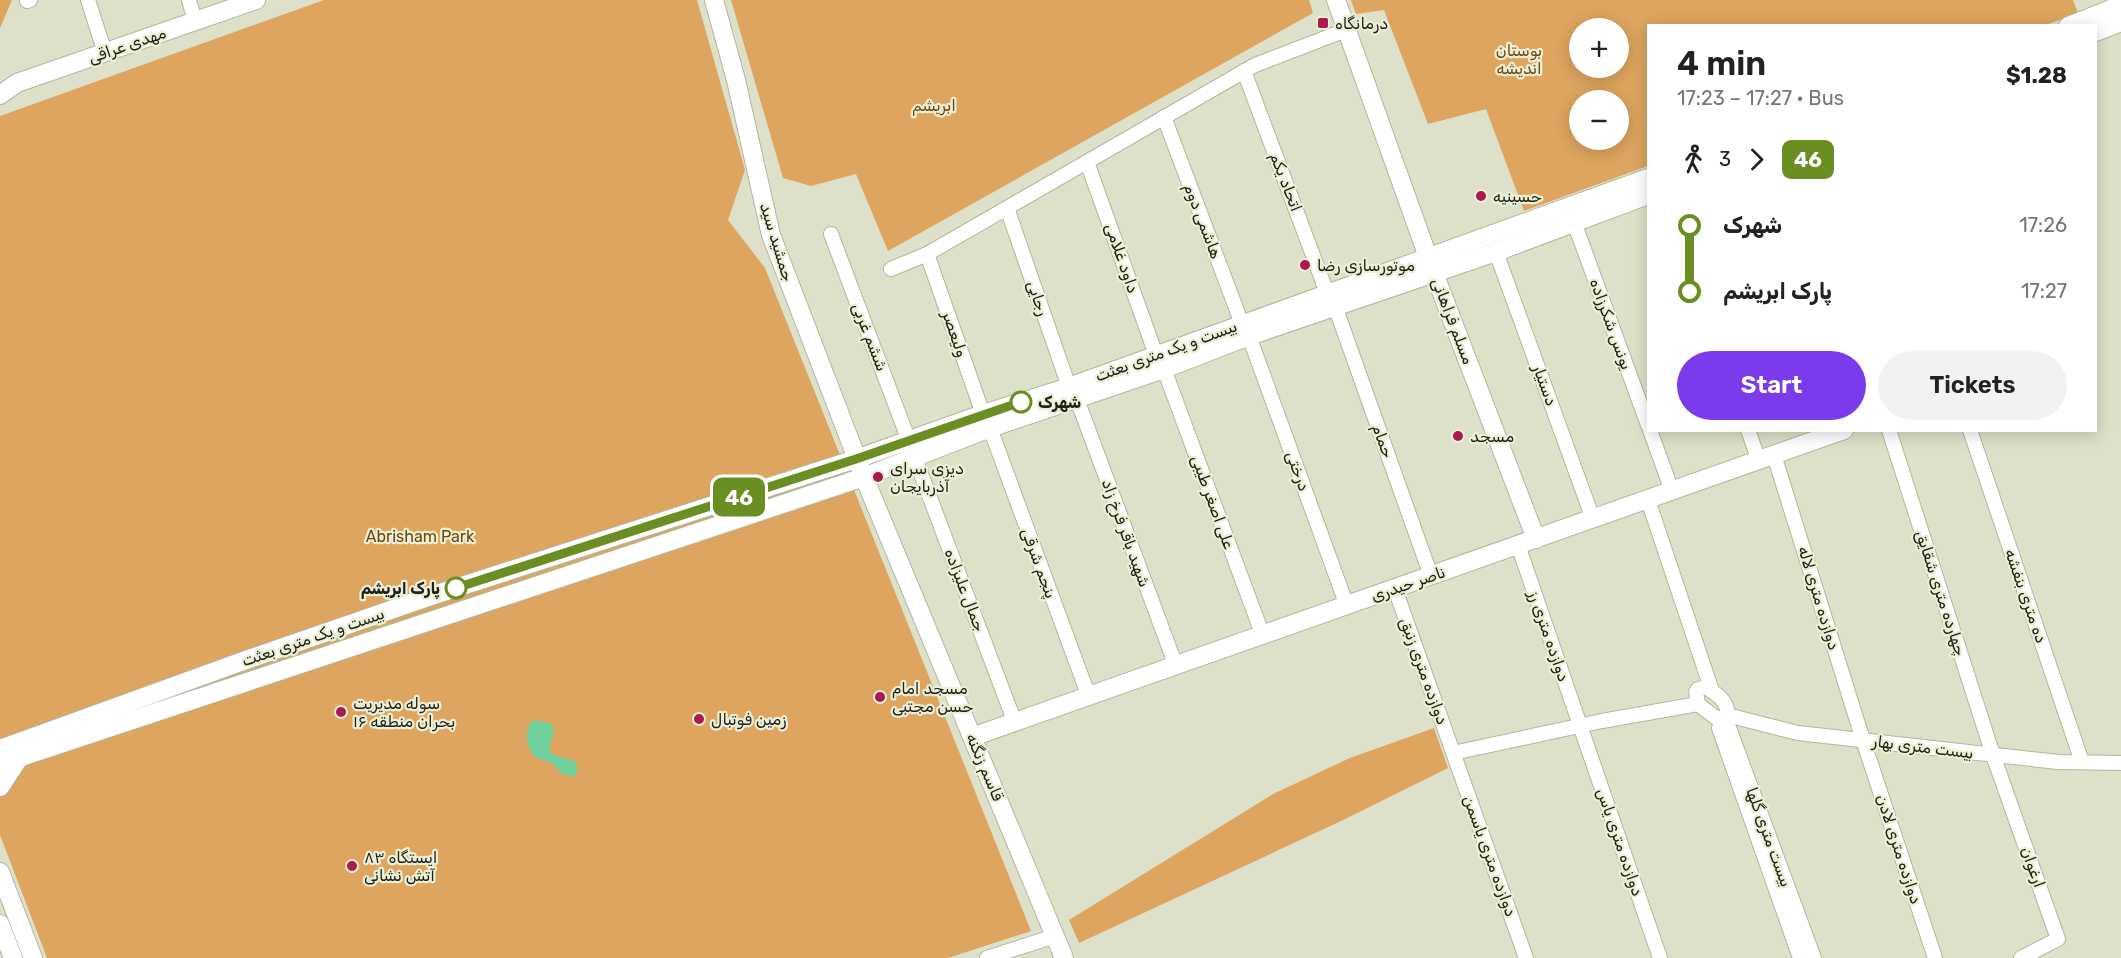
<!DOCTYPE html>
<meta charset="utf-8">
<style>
:root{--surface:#fff;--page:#f2f2f2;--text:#222;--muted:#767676;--accent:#7c3aed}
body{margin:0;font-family:Rubik,"Noto Naskh Arabic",sans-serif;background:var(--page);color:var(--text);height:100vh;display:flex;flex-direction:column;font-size:22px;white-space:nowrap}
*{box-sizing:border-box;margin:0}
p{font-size:20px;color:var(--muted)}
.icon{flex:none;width:33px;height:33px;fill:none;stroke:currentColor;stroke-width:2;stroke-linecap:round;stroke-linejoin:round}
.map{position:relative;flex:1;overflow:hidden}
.sheet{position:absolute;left:1647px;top:24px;width:450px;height:408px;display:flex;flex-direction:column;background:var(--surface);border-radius:0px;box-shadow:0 3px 15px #0003}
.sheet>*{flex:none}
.badge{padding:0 12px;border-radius:9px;font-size:21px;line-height:39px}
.fabs{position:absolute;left:1569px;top:18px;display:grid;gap:12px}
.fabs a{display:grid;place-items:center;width:60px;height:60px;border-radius:50%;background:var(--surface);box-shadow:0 3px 15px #0003;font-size:30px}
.map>.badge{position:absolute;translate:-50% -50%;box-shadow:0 0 0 3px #fff}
.legs{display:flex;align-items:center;gap:9px;height:66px;padding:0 30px;font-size:20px}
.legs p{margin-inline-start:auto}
.summary{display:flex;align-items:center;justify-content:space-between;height:102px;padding:0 30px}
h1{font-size:33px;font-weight:600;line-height:45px}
.action{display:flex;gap:12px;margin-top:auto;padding:12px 30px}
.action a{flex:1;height:69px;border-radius:36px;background:var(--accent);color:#fff;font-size:24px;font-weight:600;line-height:69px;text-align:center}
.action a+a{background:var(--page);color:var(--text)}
ul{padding:0 30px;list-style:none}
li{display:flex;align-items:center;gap:21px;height:66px;font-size:22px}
li i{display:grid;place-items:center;width:9px;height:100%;margin:0 8px;background:currentColor}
li i::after{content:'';width:15px;height:15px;margin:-8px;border:4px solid;border-radius:50%;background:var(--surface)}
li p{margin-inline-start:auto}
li:first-child i{background:linear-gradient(#0000 50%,currentColor 0)}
li:last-child i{background:linear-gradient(currentColor 50%,#0000 0)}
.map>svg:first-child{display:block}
</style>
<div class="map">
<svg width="2121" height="958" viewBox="0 0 2121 958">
<rect width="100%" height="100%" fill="#dde1c9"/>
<!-- green -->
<g fill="#dda55f" fill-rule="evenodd">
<polygon points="0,0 12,0 0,28"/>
<polygon points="324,0 697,0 745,170 728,220 765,268 1031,931 948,958 47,958 0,835 0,116"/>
<polygon points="731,0 1309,0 1313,13 888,251 856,174 811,186 783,178"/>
<path d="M1351,0H2073L2078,13L2043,26H1648V166L1524,211L1486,109L1428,124L1384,10L1356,14ZM1580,28H1618V68H1580ZM1580,100H1618V140H1580Z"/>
<polygon points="1434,728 1448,768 1339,822 1079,943 1069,920 1275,793 1350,758"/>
</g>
<!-- water -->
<path fill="#70d09c" d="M532,721H543L551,724L554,731L549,748L553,755L575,761L578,770L574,777L561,773L553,764L533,756C527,743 523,734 532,721Z"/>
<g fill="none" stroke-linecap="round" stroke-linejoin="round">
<!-- street casing -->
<g stroke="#b2b69f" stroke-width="16">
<g id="street">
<polyline points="88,0 105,53"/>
<polyline points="189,0 195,21"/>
<polyline points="27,1 30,0"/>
<polyline points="1244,71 1327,293"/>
<polyline points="1164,117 1242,324"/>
<polyline points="1087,162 1156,355"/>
<polyline points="1007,208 1069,387"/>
<polyline points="1574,222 1648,425"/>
<polyline points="831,234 909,441"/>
<polyline points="1496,252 1593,519"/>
<polyline points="927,254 983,414"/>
<polyline points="891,269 927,254 1255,65 1346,30"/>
<polyline points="1335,306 1431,576"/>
<polyline points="1249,336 1347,606"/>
<polyline points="1164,369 1263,636"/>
<polyline points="1077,399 1176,666"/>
<polyline points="990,428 1089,697"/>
<polyline points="1650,430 1672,491"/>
<polyline points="1748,430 1759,461"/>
<polyline points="1889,430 1993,755 2058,939 2021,958"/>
<polyline points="1970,430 2082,762"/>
<polyline points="1774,455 1863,740 1935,958"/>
<polyline points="915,458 1015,723"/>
<polyline points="1648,500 1712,691"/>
<polyline points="1518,545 1660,958"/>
<polyline points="1395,589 1526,958"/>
<path d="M1706,687C1717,694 1729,702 1727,715L1723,718H1716L1698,704L1696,692L1698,689Z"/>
<polyline points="1727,715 1798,733 2058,762 2121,763"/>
<polyline points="1725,717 1814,958"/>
<polyline points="1719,728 1800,958"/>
<polyline points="1453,753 1602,721 1698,704"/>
<polyline points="987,958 1055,936"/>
</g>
</g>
<!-- secondary casing -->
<g stroke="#b2b69f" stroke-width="20">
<g id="secondary">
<polyline points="714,0 736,80 771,235 864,477 1064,958"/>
<polyline points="1336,0 1428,257 1536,539"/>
<polyline points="2068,26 2121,5"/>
<polyline points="2096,32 2121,22"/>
<polyline points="0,95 17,83 256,0"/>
<polyline points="972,737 1844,430"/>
<polyline points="0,749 246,660 434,595 856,459 983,414 1069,387 1648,178"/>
<polyline points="0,764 864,477 990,428 1164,369 1249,336 1496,252 1648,195"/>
<polyline points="0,787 19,758"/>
<polyline points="0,872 33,958"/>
<polyline points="0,924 13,958"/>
</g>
</g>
<!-- street -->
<use href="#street" stroke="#fff" stroke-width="14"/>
<!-- secondary -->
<use href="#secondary" stroke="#fff" stroke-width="18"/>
</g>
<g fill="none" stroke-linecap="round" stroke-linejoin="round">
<!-- line-1 casing -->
<g stroke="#fff" stroke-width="14">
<polyline id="line-1" points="456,588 856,459 1021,402"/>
</g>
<!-- line-1 -->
<use href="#line-1" stroke="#6b8e23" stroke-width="9"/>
</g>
<!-- markers -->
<g fill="#aa1950" stroke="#ebefd6" stroke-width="2">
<rect x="1317" y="17" width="12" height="12" rx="3"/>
<circle cx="1481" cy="196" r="6"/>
<circle cx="1305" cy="265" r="6"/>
<circle cx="1458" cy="436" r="6"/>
<circle cx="878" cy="477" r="6"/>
<circle cx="880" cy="697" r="6"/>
<circle cx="341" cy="712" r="6"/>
<circle cx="699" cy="719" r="6"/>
<circle cx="352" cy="866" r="6"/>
</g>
<g fill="#fff" stroke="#6b8e23" stroke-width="3">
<circle cx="1021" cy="402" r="10"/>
<circle cx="456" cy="588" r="10"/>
</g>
<g text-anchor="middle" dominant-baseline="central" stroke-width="4.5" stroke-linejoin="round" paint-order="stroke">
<!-- poi labels -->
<g font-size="16" fill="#202119" stroke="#ebefd6" text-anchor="start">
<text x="1335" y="23">درمانگاه</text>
<text x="1493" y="196">حسینیه</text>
<text x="1317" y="265">موتورسازی رضا</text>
<text x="1470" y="436">مسجد</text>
<text x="890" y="468">دیزی سرای<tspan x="890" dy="18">آذربایجان</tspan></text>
<text x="892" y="688">مسجد امام<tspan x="892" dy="18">حسن مجتبی</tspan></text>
<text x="353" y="703">سوله مدیریت<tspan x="353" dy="18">بحران منطقه ۱۶</tspan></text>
<text x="711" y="719">زمین فوتبال</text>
<text x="364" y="857">ایستگاه ۸۳<tspan x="364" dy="18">آتش نشانی</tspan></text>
</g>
<!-- street labels -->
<g font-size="16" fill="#202119" stroke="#ebefd6">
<text transform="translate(127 45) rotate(-19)">مهدی عراقی</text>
<text transform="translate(1286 182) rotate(69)">اتحاد یکم</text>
<text transform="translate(1203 221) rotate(69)">هاشمی دوم</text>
<text transform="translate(777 242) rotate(73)">جمشید سید</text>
<text transform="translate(1122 258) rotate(71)">داود غلامی</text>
<text transform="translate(1038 298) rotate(71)">رجایی</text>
<text transform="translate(1453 321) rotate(69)">مسلم فراهانی</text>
<text transform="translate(1611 324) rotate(70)">یونس شکرزاده</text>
<text transform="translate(955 334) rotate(71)">ولیعصر</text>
<text transform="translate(870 337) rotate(69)">ششم غربی</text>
<text transform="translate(1166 351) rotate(-20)">بیست و یک متری بعثت</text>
<text transform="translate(1545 385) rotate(70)">دستیار</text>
<text transform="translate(1383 441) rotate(70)">حمام</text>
<text transform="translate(1298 471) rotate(70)">درختی</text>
<text transform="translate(1213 502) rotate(70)">علی اصغر طیبی</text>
<text transform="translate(1126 533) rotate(70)">شهید باقر فرخ زاد</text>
<text transform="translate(1039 563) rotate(70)">پنجم شرقی</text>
<text transform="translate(1408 584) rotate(-19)">ناصر حیدری</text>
<text transform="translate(965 590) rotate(69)">جمال علیزاده</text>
<text transform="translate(1941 593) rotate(72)">چهارده متری شقایق</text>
<text transform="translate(2026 596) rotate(71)">ده متری بنفشه</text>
<text transform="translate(1819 598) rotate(73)">دوازده متری لاله</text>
<text transform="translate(1549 636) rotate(71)">دوازده متری رز</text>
<text transform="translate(313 637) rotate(-19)">بیست و یک متری بعثت</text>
<text transform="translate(1424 671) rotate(70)">دوازده متری زنبق</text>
<text transform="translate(1923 747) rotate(7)">بیست متری بهار</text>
<text transform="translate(985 767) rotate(67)">قاسم زنگنه</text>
<text transform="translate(1769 837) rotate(70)">بیست متری گلها</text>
<text transform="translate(1620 842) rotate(71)">دوازده متری یاس</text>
<text transform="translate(1899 849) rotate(72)">دوازده متری لادن</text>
<text transform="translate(1490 856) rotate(70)">دوازده متری یاسمن</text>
<text transform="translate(2033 867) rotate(70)">ارغوان</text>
</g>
<!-- park labels -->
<g font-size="16" fill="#6f4709" stroke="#ebefd6">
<text x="1519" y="50">بوستان<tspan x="1519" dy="18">اندیشه</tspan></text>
<text x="934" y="105">ابریشم</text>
<text x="420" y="536">Abrisham Park</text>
</g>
<!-- stop labels -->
<g font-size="16" font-weight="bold" fill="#202119" stroke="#ebefd6" text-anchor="start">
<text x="1038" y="402">شهرک</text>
<text x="440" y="588" text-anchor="end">پارک ابریشم</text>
</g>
</g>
</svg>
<div class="fabs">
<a>+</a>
<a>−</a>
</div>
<b class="badge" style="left:739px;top:497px;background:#6b8e23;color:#fff">46</b>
<section class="sheet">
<div class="summary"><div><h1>4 min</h1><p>17:23 – 17:27 · Bus</p></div><b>$1.28</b></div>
<div class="legs"><svg class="icon" aria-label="walk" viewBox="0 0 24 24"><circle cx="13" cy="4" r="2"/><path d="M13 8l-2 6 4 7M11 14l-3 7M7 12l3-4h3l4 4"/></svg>3<svg class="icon" aria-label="forward" viewBox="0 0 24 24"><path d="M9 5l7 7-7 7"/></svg><b class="badge" style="background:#6b8e23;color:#fff">46</b></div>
<ul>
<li><i style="color:#6b8e23"></i><b>شهرک</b><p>17:26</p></li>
<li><i style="color:#6b8e23"></i><b>پارک ابریشم</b><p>17:27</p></li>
</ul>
<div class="action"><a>Start</a><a>Tickets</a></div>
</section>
</div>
